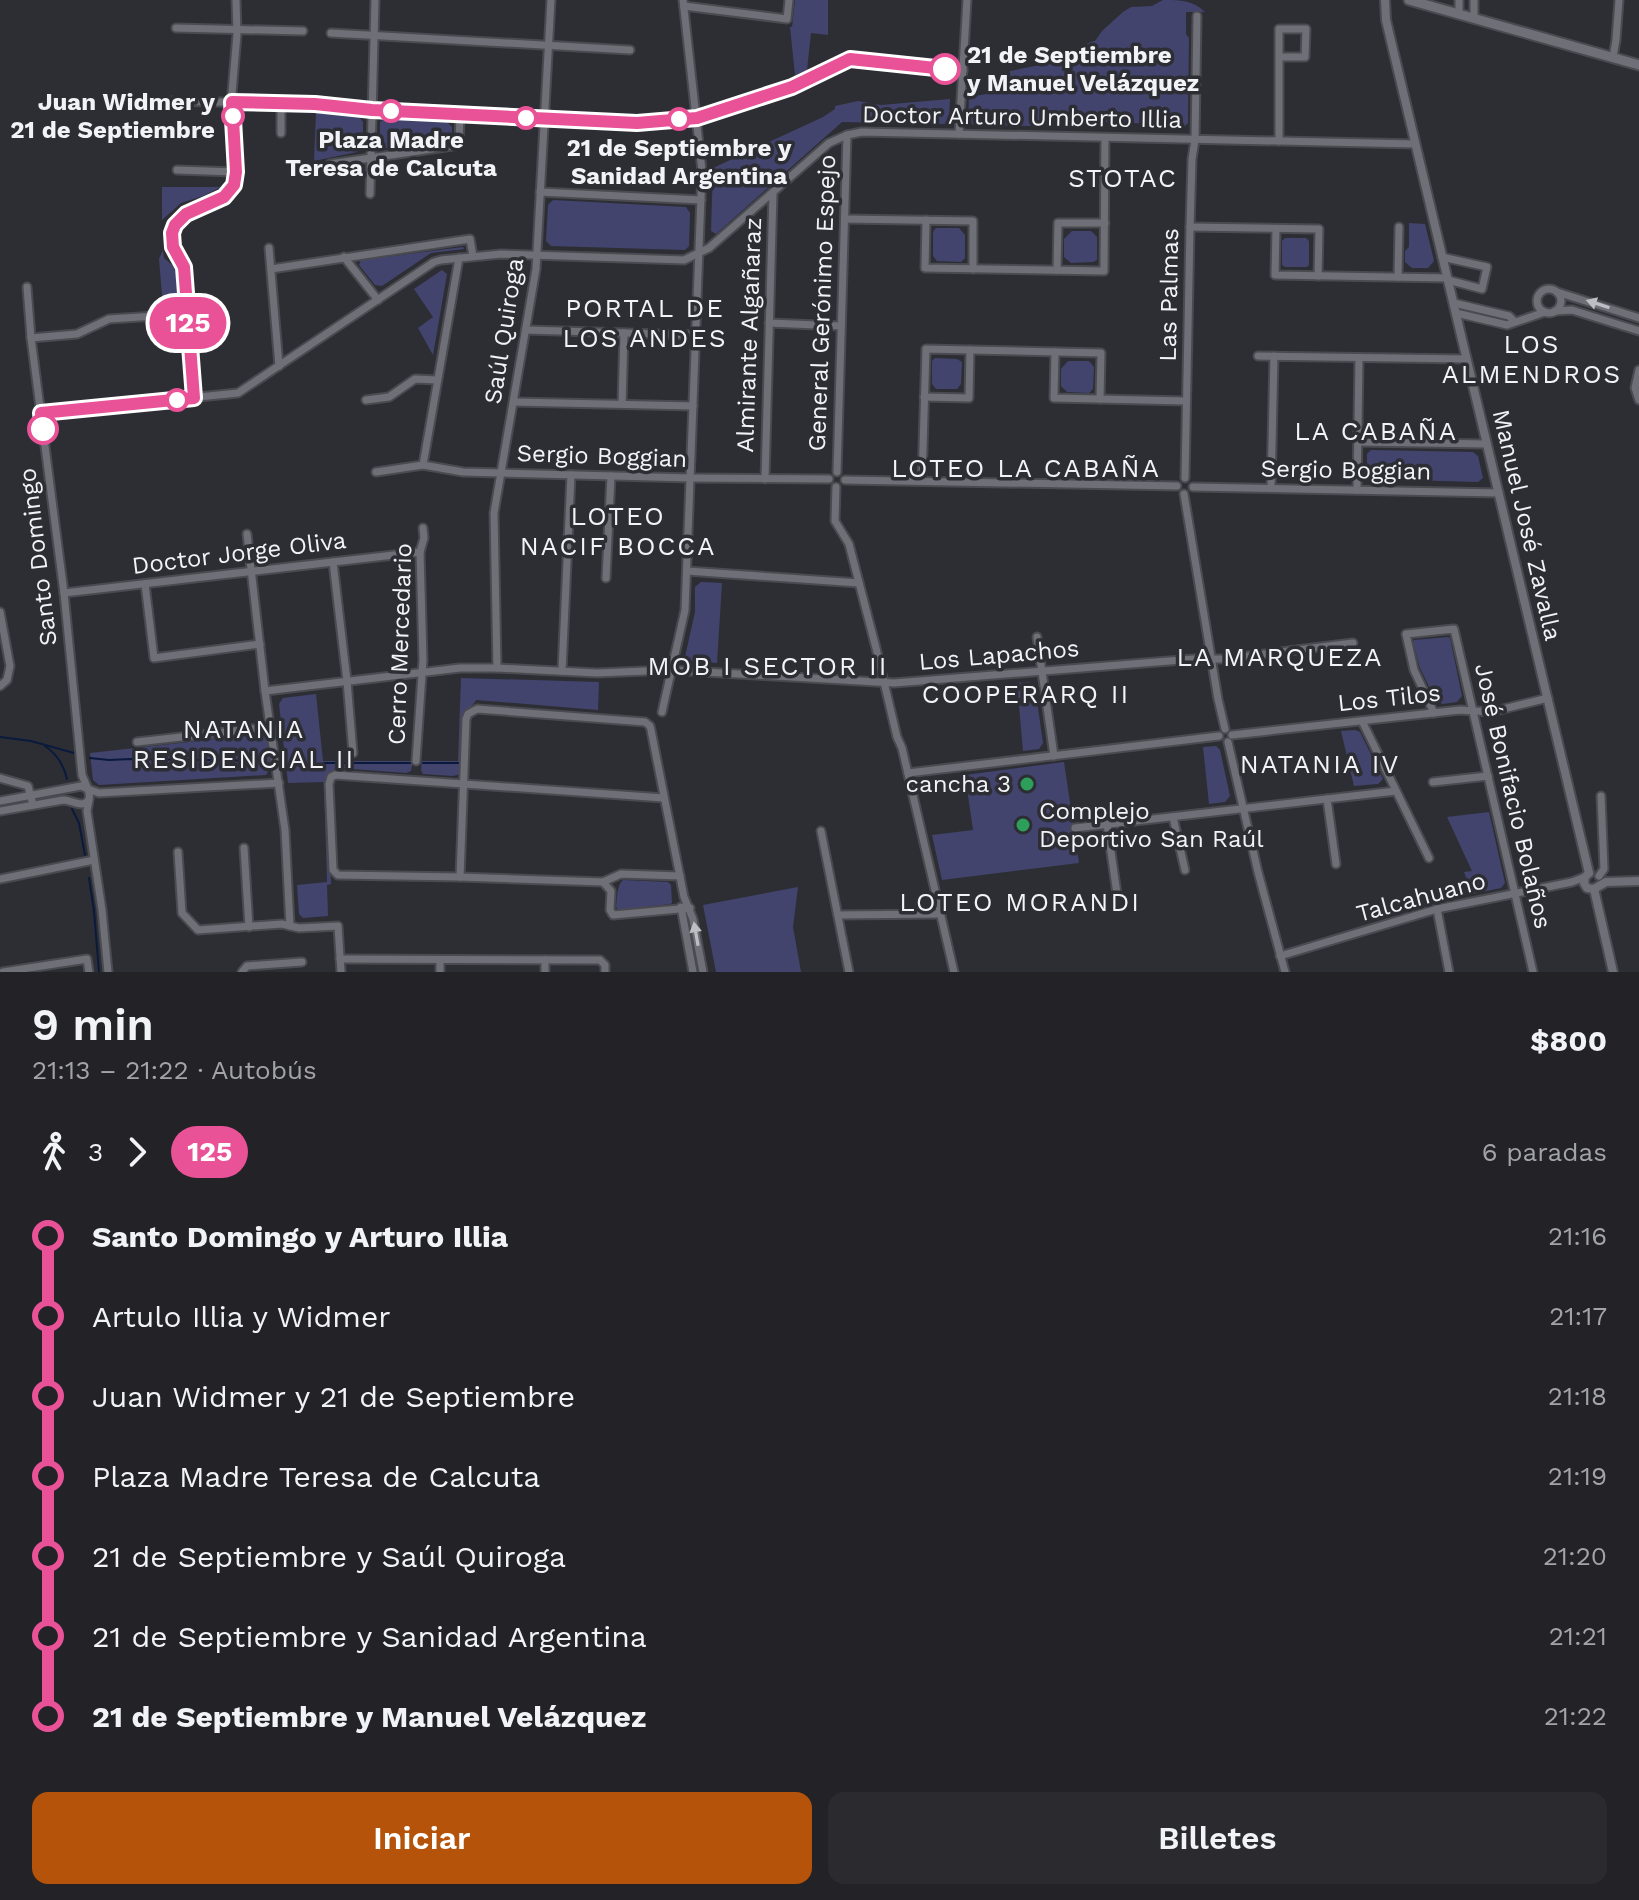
<!DOCTYPE html>
<html lang="es">
<meta charset="utf-8">
<style>
:root{--surface:#222227;--page:#2a2a2f;--text:#f1f3f6;--muted:#a2a4a7;--accent:#b45309}
body{margin:0;font-family:"Work Sans",sans-serif;background:var(--page);color:var(--text);height:100vh;display:flex;flex-direction:column;font-size:30px;white-space:nowrap}
*{box-sizing:border-box;margin:0}
p{font-size:26px;color:var(--muted)}
.icon{flex:none;width:44px;height:44px;fill:none;stroke:currentColor;stroke-width:2;stroke-linecap:round;stroke-linejoin:round}
.map{position:relative;height:972px;overflow:hidden}
.panel{display:flex;flex-direction:column;background:var(--surface);flex:1}
.panel>*{flex:none}
.badge{padding:0 16px;border-radius:26px;font-size:28px;line-height:52px}
.map>.badge{position:absolute;translate:-50% -50%;box-shadow:0 0 0 4px #fff}
.legs{display:flex;align-items:center;gap:12px;height:88px;padding:0 32px;font-size:26px}
.legs p{margin-inline-start:auto}
.summary{display:flex;align-items:center;justify-content:space-between;height:136px;padding:0 32px}
h1{font-size:44px;font-weight:600;line-height:60px}
.action{display:flex;gap:16px;margin-top:auto;padding:16px 32px}
.action a{flex:1;height:92px;border-radius:16px;background:var(--accent);color:#fff;font-size:32px;font-weight:600;line-height:92px;text-align:center}
.action a+a{background:var(--page);color:var(--text)}
ul{padding:0 32px;list-style:none}
li{display:flex;align-items:center;gap:28px;height:80px;font-size:30px}
li i{display:grid;place-items:center;width:12px;height:100%;margin:0 10px;background:currentColor}
li i::after{content:'';width:20px;height:20px;margin:-10px;border:6px solid;border-radius:50%;background:var(--surface)}
li p{margin-inline-start:auto}
li:first-child i{background:linear-gradient(#0000 50%,currentColor 0)}
li:last-child i{background:linear-gradient(currentColor 50%,#0000 0)}
.map>svg:first-child{display:block}
</style>
<div class="map">
<svg width="1639" height="972" viewBox="0 0 1639 972">
<rect width="100%" height="100%" fill="#2d2e34"/>
<!-- green -->
<g fill="#42446d">
<polygon points="795,0 828,0 828,35 811,33 807,70 795,75 790,27 792,27"/>
<path d="M1163,0C1180,0 1193,0 1205,12H1186V34L1189,38L1188,123L1181,130L1176,129L1171,124L1086,122L1080,127L973,125L968,120L969,97L1009,90L1010,71L1065,60L1090,42L1095,41L1102,31L1123,12L1131,7L1152,6Z"/>
<polygon points="950,99 949,120 946,124 842,122 716,234 711,231 713,168 823,117 835,109 835,106 858,101 881,105"/>
<polygon points="316,112 359,117 363,122 363,144 357,152 314,161"/>
<polygon points="385,118 446,121 452,127 452,135 448,139 385,148 380,143 380,122"/>
<polygon points="162,187 221,187 203,196 181,203 162,220"/>
<polygon points="553,200 686,207 690,213 689,246 685,250 551,246 546,241 548,205"/>
<polygon points="1409,223 1425,224 1434,261 1428,268 1412,268 1405,262 1405,251 1409,247"/>
<polygon points="936,228 959,228 965,235 965,258 961,262 937,261 933,256 933,232"/>
<polygon points="1072,231 1091,231 1097,237 1097,260 1093,262 1071,263 1064,257 1064,239"/>
<polygon points="1285,238 1306,238 1309,241 1309,265 1307,267 1285,267 1282,265 1282,241"/>
<polygon points="463,247 464,249 431,253 382,286 375,285 359,265 361,260"/>
<polygon points="163,250 164,258 178,270 180,300 174,306 163,307 159,259"/>
<polygon points="442,270 447,274 433,355 418,328 433,317 414,289"/>
<polygon points="935,358 957,359 962,362 961,384 957,389 936,389 932,384 932,361"/>
<polygon points="1068,361 1089,361 1094,367 1093,389 1089,393 1067,392 1061,386 1061,369"/>
<polygon points="1371,450 1473,452 1478,456 1483,478 1478,482 1371,479 1367,475 1367,454"/>
<polygon points="701,582 722,583 717,663 688,661 685,657 695,612 695,587"/>
<polygon points="1448,637 1450,638 1462,696 1457,702 1443,704 1436,701 1420,668 1413,642 1414,640"/>
<path d="M461,678L599,682L598,710L476,700C473,707 466,708 463,715L460,774L453,776L423,774L421,770L422,761H458Z"/>
<polygon points="1029,682 1035,687 1043,743 1039,749 1023,751 1017,683"/>
<polygon points="316,694 323,761 413,761 411,771 406,773 339,768 333,770 327,775 331,884 327,885 328,916 303,918 299,914 297,885 327,882 324,782 288,783 279,704 283,698"/>
<polygon points="1355,730 1360,732 1383,779 1378,784 1354,786 1341,731"/>
<polygon points="261,734 267,738 270,769 266,775 99,785 93,780 90,753"/>
<polygon points="1216,746 1220,750 1230,796 1225,802 1209,804 1203,747"/>
<polygon points="1064,762 1079,863 942,880 932,835 973,830 965,775"/>
<polygon points="1489,812 1505,883 1501,888 1472,894 1464,872 1472,871 1447,817"/>
<path d="M623,880L668,882L671,885L672,903L670,904L618,910L616,907C617,898 617,885 623,880Z"/>
<polygon points="798,887 793,927 801,972 716,972 703,905"/>
</g>
<g fill="none" stroke-linecap="round" stroke-linejoin="round">
<!-- stream -->
<g stroke="#0a1a3c" stroke-width="2">
<polyline points="0,737 31,741 74,753"/>
<path d="M45,746C57,754 64,766 67,779"/>
<polyline points="90,758 109,760 131,759 265,761"/>
<polyline points="324,763 411,763"/>
<polyline points="423,763 459,763"/>
<polyline points="72,809 79,823 85,855"/>
<polyline points="89,878 94,911 99,972"/>
</g>
<!-- minor casing -->
<g stroke="#4a4b51" stroke-width="11">
<g id="minor">
<polyline points="1459,0 1459,14"/>
<polyline points="684,6 787,19 789,0"/>
<polyline points="1474,18 1474,0"/>
<polyline points="176,28 303,31"/>
<polyline points="331,33 630,50"/>
<polyline points="1613,57 1616,40 1619,0"/>
<polyline points="163,101 315,104 372,110 637,123 697,118 792,87 850,59 963,71"/>
<polyline points="281,133 281,103"/>
<polyline points="959,134 967,0"/>
<polyline points="1279,141 1279,29 1306,29 1305,57 1280,57"/>
<polyline points="330,164 459,145 460,114"/>
<polyline points="177,170 236,172"/>
<polyline points="540,192 701,200"/>
<polyline points="370,194 375,0"/>
<polyline points="845,219 973,221 973,269"/>
<polyline points="926,220 925,268 1104,271 1105,138"/>
<polyline points="1190,227 1319,229 1318,276"/>
<polyline points="1276,229 1275,275 1448,278"/>
<polyline points="269,248 279,366"/>
<polyline points="344,257 378,300"/>
<polyline points="1442,257 1487,267 1482,289 1448,280"/>
<polyline points="271,269 470,239 473,256"/>
<polyline points="1057,270 1058,223 1105,223"/>
<polyline points="1398,277 1399,227"/>
<circle cx="1549" cy="301" r="12"/>
<polyline points="1557,292 1639,318"/>
<polyline points="1454,303 1509,316 1514,321"/>
<polyline points="1555,311 1572,310 1639,331"/>
<polyline points="1456,313 1507,325 1545,312"/>
<polyline points="769,323 841,326"/>
<polyline points="526,330 695,335"/>
<polyline points="31,338 77,334 109,319 187,314"/>
<polyline points="1055,352 1054,398 1186,401"/>
<polyline points="1258,356 1467,359"/>
<polyline points="1639,370 1635,388 1639,400"/>
<polyline points="924,397 969,398 970,350"/>
<path d="M194,398C190,356 189,312 185,269C183,253 167,250 173,230C183,197 233,216 236,172L232,93L237,34L236,0"/>
<polyline points="366,400 389,397 415,379 437,380"/>
<polyline points="514,402 693,406"/>
<polyline points="622,404 624,333"/>
<polyline points="41,413 238,393 434,262 441,260 501,254 684,260 709,248 829,143 847,135 862,132 1415,144"/>
<polyline points="1358,442 1487,444"/>
<polyline points="423,465 459,258"/>
<polyline points="376,472 423,465 463,472 691,478 829,479"/>
<polyline points="837,472 847,135"/>
<polyline points="1185,478 1190,227 1192,159 1195,140 1197,16"/>
<polyline points="765,479 773,193"/>
<polyline points="845,480 1177,486"/>
<polyline points="922,481 926,349 1101,353 1100,399"/>
<polyline points="836,487 835,521 849,544 876,648 897,737 902,748 954,972"/>
<polyline points="1193,487 1499,493"/>
<polyline points="1271,488 1274,356"/>
<polyline points="1357,490 1359,358"/>
<polyline points="1184,494 1218,699 1225,729"/>
<polyline points="247,534 265,691 285,830 290,926"/>
<polyline points="333,562 347,681 353,753"/>
<polyline points="687,571 859,583"/>
<polyline points="606,578 611,476"/>
<polyline points="145,584 154,658 260,644"/>
<polyline points="64,593 420,552"/>
<polyline points="0,612 10,666 7,680 0,686"/>
<polyline points="1037,637 1054,756"/>
<polyline points="497,668 494,513 536,269 551,0"/>
<polyline points="562,671 571,475"/>
<polyline points="265,691 460,668 497,668 597,673 671,670 894,683 1194,659 1224,659 1353,643"/>
<polyline points="662,712 685,610 702,171 683,0"/>
<polyline points="1434,713 1414,670 1406,634 1454,629 1533,972"/>
<polyline points="1362,721 1429,858"/>
<polyline points="1232,735 1460,710 1491,712 1548,698"/>
<polyline points="137,742 270,727"/>
<polyline points="1228,742 1258,872 1285,972"/>
<polyline points="416,761 423,660 420,552 424,538 423,528"/>
<polyline points="908,773 1219,736"/>
<polyline points="0,778 28,786 33,805"/>
<polyline points="1433,782 1488,776"/>
<polyline points="88,789 99,793 279,783"/>
<polyline points="664,798 335,775 331,777 329,784 333,870 338,875 460,877 603,882 611,891 610,910 613,915 690,908"/>
<polyline points="1327,799 1336,864"/>
<polyline points="89,800 87,811 102,910 108,972"/>
<polyline points="0,801 81,786 88,789"/>
<path d="M0,811L63,800C70,800 75,804 82,804C97,802 85,783 82,775L64,593L31,338L27,287"/>
<polyline points="1173,817 1185,870"/>
<polyline points="1107,824 1117,894"/>
<polyline points="1075,828 1396,791"/>
<polyline points="821,831 849,972"/>
<polyline points="244,848 249,927"/>
<polyline points="178,852 182,913 198,930 282,924 299,928 338,926 341,972"/>
<polyline points="1599,876 1604,869 1601,796"/>
<polyline points="460,877 466,719 468,714 477,709 645,722 650,726 651,730 684,897 693,919 703,972"/>
<polyline points="0,879 94,860"/>
<polyline points="603,882 621,874 680,876"/>
<polyline points="681,907 693,972"/>
<polyline points="1437,909 1449,972"/>
<polyline points="838,915 941,914"/>
<polyline points="1280,956 1437,909 1572,882 1585,877"/>
<polyline points="340,959 600,960 605,965 605,972"/>
<polyline points="440,960 440,972"/>
<polyline points="3,972 87,959 89,972"/>
<polyline points="242,972 247,966 302,962"/>
<polyline points="545,972 545,960"/>
</g>
</g>
<!-- tertiary casing -->
<g stroke="#4a4b51" stroke-width="12">
<g id="tertiary">
<polyline points="1385,0 1386,20 1589,873"/>
<polyline points="1589,873 1585,877 1584,883 1587,888 1594,889"/>
<polyline points="1594,889 1613,972"/>
<polyline points="1594,889 1606,882 1639,881"/>
</g>
</g>
<!-- secondary casing -->
<g stroke="#4a4b51" stroke-width="13">
<polyline id="secondary" points="1409,0 1639,65"/>
</g>
<!-- minor -->
<use href="#minor" stroke="#6f6f77" stroke-width="7"/>
<!-- tertiary -->
<use href="#tertiary" stroke="#6f6f77" stroke-width="8"/>
<!-- secondary -->
<use href="#secondary" stroke="#6f6f77" stroke-width="9"/>
</g>
<!-- one-way arrows -->
<defs><path id="oneway-solid" d="M-6-.8H1V-3.2L6.5 0L1 3.2V.8H-6Z" transform="scale(2)"/></defs>
<g fill="#bebec4">
<use href="#oneway-solid" transform="translate(1598 304) rotate(-162)"/>
<use href="#oneway-solid" transform="translate(696 934) rotate(-100)"/>
</g>
<g fill="none" stroke-linecap="round" stroke-linejoin="round">
<!-- line-1 casing -->
<g stroke="#fff" stroke-width="18">
<polyline id="line-1" points="43,429 41,413 194,398 184,267 173,247 172,233 175,225 186,214 224,197 234,185 236,172 232,102 315,104 372,110 637,123 697,118 792,87 850,59 945,69"/>
</g>
<!-- line-1 -->
<use href="#line-1" stroke="#e95297" stroke-width="12"/>
</g>
<!-- markers -->
<g fill="#fff" stroke="#e95297" stroke-width="4">
<circle cx="945" cy="69" r="14"/>
<circle cx="391" cy="111" r="10"/>
<circle cx="233" cy="116" r="10"/>
<circle cx="526" cy="118" r="10"/>
<circle cx="679" cy="119" r="10"/>
<circle cx="177" cy="400" r="10"/>
<circle cx="43" cy="429" r="14"/>
</g>
<g fill="#2e9e5b" stroke="#2d2e34" stroke-width="3">
<circle cx="1027" cy="784" r="8"/>
<circle cx="1023" cy="825" r="8"/>
</g>
<g text-anchor="middle" dominant-baseline="central" stroke-width="7" stroke-linejoin="round" paint-order="stroke">
<!-- stop labels -->
<g font-size="24" font-weight="bold" fill="#f2f3f7" stroke="#2d2e34">
<text x="967" y="55" text-anchor="start">21 de Septiembre<tspan x="967" dy="28">y Manuel Velázquez</tspan></text>
<text x="215" y="102" text-anchor="end">Juan Widmer y<tspan x="215" dy="28">21 de Septiembre</tspan></text>
<text x="391" y="140">Plaza Madre<tspan x="391" dy="28">Teresa de Calcuta</tspan></text>
<text x="679" y="148">21 de Septiembre y<tspan x="679" dy="28">Sanidad Argentina</tspan></text>
</g>
<!-- street labels -->
<g font-size="24" fill="#f2f3f7" stroke="#2d2e34">
<text transform="translate(1022 117) rotate(1)">Doctor Arturo Umberto Illia</text>
<text transform="translate(1169 295) rotate(-89)">Las Palmas</text>
<text transform="translate(822 303) rotate(-88)">General Gerónimo Espejo</text>
<text transform="translate(504 331) rotate(-81)">Saúl Quiroga</text>
<text transform="translate(749 335) rotate(-88)">Almirante Algañaraz</text>
<text transform="translate(602 456) rotate(2)">Sergio Boggian</text>
<text transform="translate(1346 470) rotate(1)">Sergio Boggian</text>
<text transform="translate(1527 525) rotate(77)">Manuel José Zavalla</text>
<text transform="translate(239 553) rotate(-7)">Doctor Jorge Oliva</text>
<text transform="translate(38 557) rotate(-97)">Santo Domingo</text>
<text transform="translate(400 644) rotate(-88)">Cerro Mercedario</text>
<text transform="translate(999 655) rotate(-5)">Los Lapachos</text>
<text transform="translate(1389 698) rotate(-6)">Los Tilos</text>
<text transform="translate(1513 796) rotate(77)">José Bonifacio Bolaños</text>
<text transform="translate(1421 897) rotate(-15)">Talcahuano</text>
</g>
<!-- poi labels -->
<g font-size="24" fill="#f2f3f7" stroke="#2d2e34" text-anchor="end">
<text x="1011" y="784">cancha 3</text>
<text x="1039" y="811" text-anchor="start">Complejo<tspan x="1039" dy="28">Deportivo San Raúl</tspan></text>
</g>
<!-- neighbourhood labels -->
<g font-size="26" letter-spacing="2" fill="#f2f3f7" stroke="#2d2e34">
<text x="1123" y="178">STOTAC</text>
<text x="645" y="308">PORTAL DE<tspan x="645" dy="30">LOS ANDES</tspan></text>
<text x="1532" y="344">LOS<tspan x="1532" dy="30">ALMENDROS</tspan></text>
<text x="1376" y="431">LA CABAÑA</text>
<text x="1026" y="468">LOTEO LA CABAÑA</text>
<text x="618" y="516">LOTEO<tspan x="618" dy="30">NACIF BOCCA</tspan></text>
<text x="1280" y="657">LA MARQUEZA</text>
<text x="768" y="666">MOB I SECTOR II</text>
<text x="1026" y="694">COOPERARQ II</text>
<text x="244" y="729">NATANIA<tspan x="244" dy="30">RESIDENCIAL II</tspan></text>
<text x="1320" y="764">NATANIA IV</text>
<text x="1020" y="902">LOTEO MORANDI</text>
</g>
</g>
</svg>
<b class="badge" style="left:188px;top:323px;background:#e95297;color:#fff">125</b>
</div>
<section class="panel">
<div class="summary"><div><h1>9 min</h1><p>21:13 – 21:22 · Autobús</p></div><b>$800</b></div>
<div class="legs"><svg class="icon" aria-label="walk" viewBox="0 0 24 24"><circle cx="13" cy="4" r="2"/><path d="M13 8l-2 6 4 7M11 14l-3 7M7 12l3-4h3l4 4"/></svg>3<svg class="icon" aria-label="forward" viewBox="0 0 24 24"><path d="M9 5l7 7-7 7"/></svg><b class="badge" style="background:#e95297;color:#fff">125</b><p>6 paradas</p></div>
<ul>
<li><i style="color:#e95297"></i><b>Santo Domingo y Arturo Illia</b><p>21:16</p></li>
<li><i style="color:#e95297"></i><span>Artulo Illia y Widmer</span><p>21:17</p></li>
<li><i style="color:#e95297"></i><span>Juan Widmer y 21 de Septiembre</span><p>21:18</p></li>
<li><i style="color:#e95297"></i><span>Plaza Madre Teresa de Calcuta</span><p>21:19</p></li>
<li><i style="color:#e95297"></i><span>21 de Septiembre y Saúl Quiroga</span><p>21:20</p></li>
<li><i style="color:#e95297"></i><span>21 de Septiembre y Sanidad Argentina</span><p>21:21</p></li>
<li><i style="color:#e95297"></i><b>21 de Septiembre y Manuel Velázquez</b><p>21:22</p></li>
</ul>
<div class="action"><a>Iniciar</a><a>Billetes</a></div>
</section>
